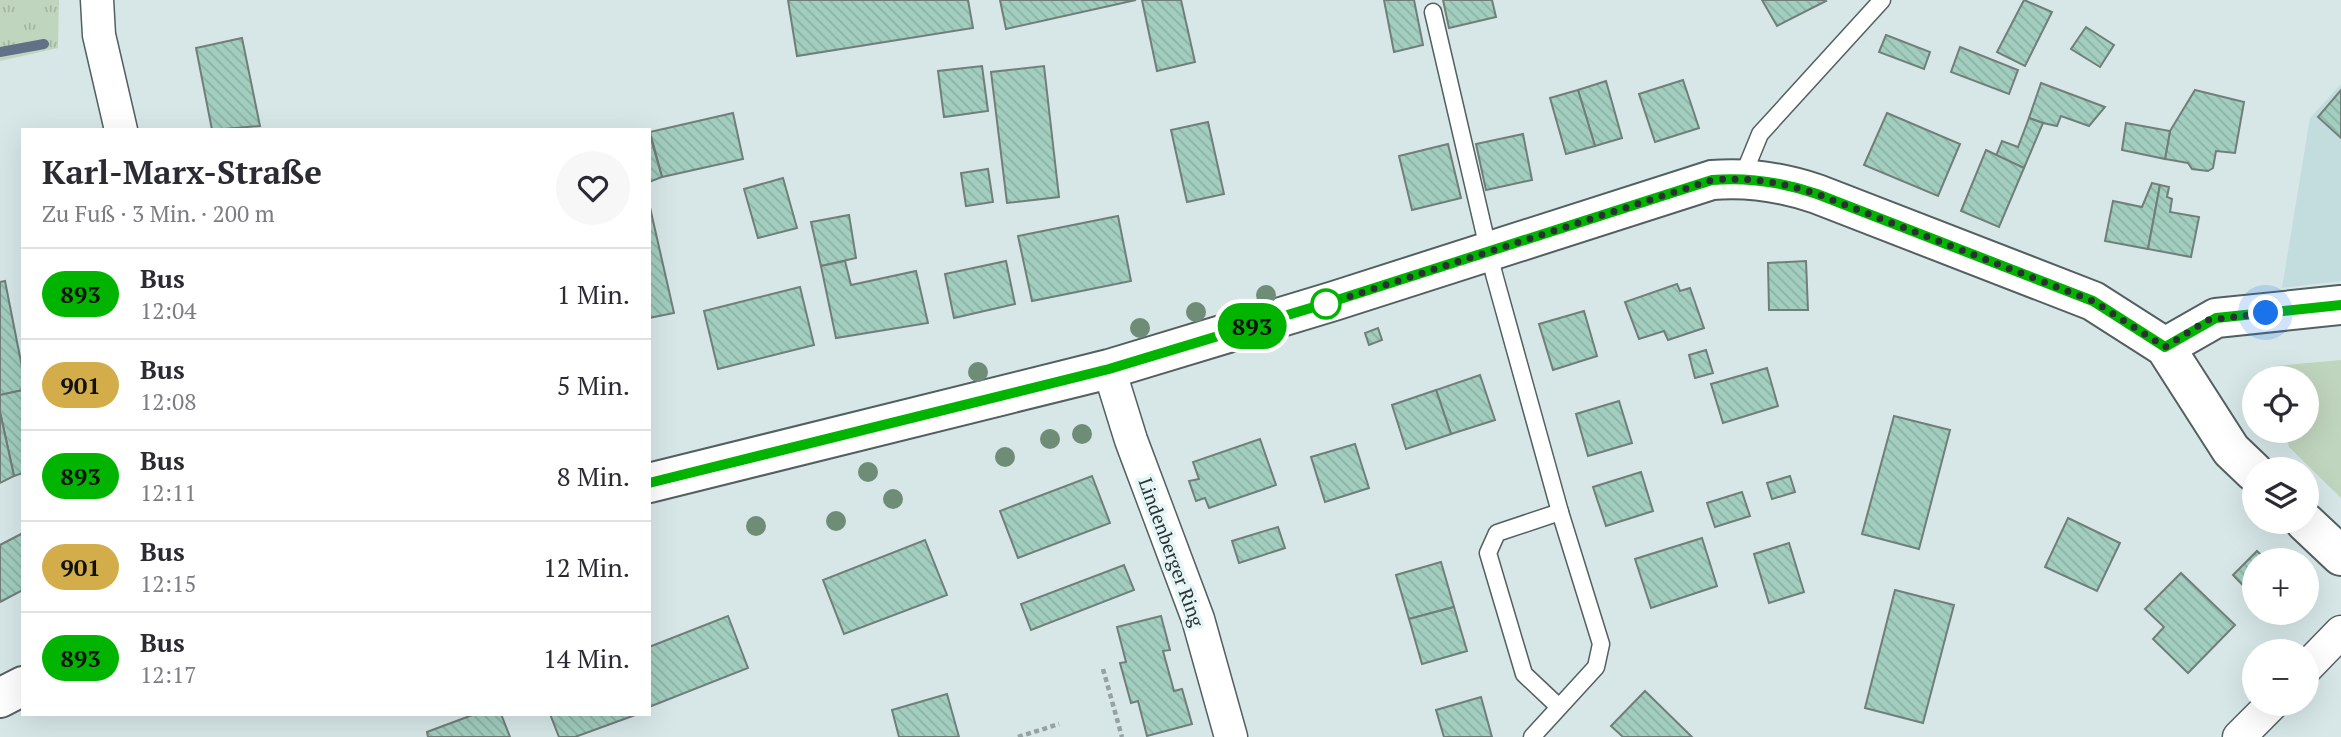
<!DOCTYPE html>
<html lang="de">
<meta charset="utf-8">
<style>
:root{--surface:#fff;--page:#f7f7f7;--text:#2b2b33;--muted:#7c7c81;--line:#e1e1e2}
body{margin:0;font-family:"PT Serif",serif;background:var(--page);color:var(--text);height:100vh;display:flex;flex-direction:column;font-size:26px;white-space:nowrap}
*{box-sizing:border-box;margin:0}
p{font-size:23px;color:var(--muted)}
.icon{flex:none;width:38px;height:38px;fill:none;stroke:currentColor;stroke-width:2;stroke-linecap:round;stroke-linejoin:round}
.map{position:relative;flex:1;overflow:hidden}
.panel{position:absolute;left:21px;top:128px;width:630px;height:588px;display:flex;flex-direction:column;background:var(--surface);border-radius:0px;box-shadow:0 7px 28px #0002}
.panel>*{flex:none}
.badge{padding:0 14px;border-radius:23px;font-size:24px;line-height:46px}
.tools{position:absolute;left:2242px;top:366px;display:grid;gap:14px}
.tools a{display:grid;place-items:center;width:77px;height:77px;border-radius:50%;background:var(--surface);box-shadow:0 7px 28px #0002;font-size:35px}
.you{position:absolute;width:35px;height:35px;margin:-18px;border:5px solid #fff;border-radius:50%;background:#1a73e8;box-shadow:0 0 0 10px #1a73e833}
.map>.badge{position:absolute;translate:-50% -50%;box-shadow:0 0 0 4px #fff}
.round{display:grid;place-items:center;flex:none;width:74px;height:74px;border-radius:37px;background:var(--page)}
.headline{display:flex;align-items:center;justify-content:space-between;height:119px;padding:0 21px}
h1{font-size:33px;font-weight:800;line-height:52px}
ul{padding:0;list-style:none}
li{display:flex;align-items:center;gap:21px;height:91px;padding:0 21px;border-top:2px solid var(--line)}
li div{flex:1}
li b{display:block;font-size:26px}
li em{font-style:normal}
li .badge{min-width:77px;font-weight:700;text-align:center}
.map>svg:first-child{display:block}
</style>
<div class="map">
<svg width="2341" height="737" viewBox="0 0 2341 737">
<defs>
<pattern id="grass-tufts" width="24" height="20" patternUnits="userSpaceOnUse" patternTransform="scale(1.75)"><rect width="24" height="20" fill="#c0d5be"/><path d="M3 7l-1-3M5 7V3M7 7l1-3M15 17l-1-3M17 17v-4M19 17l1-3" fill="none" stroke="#a5b7a4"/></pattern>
<pattern id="building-back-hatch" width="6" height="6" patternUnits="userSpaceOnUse" patternTransform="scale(1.75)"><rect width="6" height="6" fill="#a2cebf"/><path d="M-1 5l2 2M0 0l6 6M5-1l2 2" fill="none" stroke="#8cb1a5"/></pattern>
</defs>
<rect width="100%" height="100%" fill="#d7e7e8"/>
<!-- built -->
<polygon fill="#c3dcde" points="2341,84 2341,281 2282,288 2310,118"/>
<!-- grass -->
<polygon fill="url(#grass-tufts)" points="0,0 59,0 58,48 0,61"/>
<!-- park -->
<polygon fill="#c0d5be" points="2341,360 2341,498 2289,447 2286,431 2306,430 2306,378 2277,378 2275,366"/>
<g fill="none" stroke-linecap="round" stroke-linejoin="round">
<!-- stream -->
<polyline stroke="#627187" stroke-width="10" points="0,52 44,44"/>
</g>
<!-- building -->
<g fill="url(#building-back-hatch)" stroke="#717e79" stroke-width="2">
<polygon points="788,0 968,0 973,28 797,56"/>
<polygon points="1000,0 1136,0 1006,29"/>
<polygon points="1142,0 1181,0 1195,62 1157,71"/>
<polygon points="1384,0 1414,0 1423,45 1394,52"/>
<polygon points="1443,0 1492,0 1496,17 1449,28"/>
<polygon points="1762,0 1825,0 1826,1 1777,26"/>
<polygon points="2024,0 2052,12 2025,66 1997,52"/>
<polygon points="2086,27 2114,45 2100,67 2071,49"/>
<polygon points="1886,35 1930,52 1924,69 1879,52"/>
<polygon points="242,38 260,126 212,130 196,48"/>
<polygon points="1960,47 2018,70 2009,94 1951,72"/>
<polygon points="982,66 988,111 944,117 938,71"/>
<polygon points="1044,66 1059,197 1007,203 991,72"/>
<polygon points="1683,80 1699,128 1655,142 1639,94"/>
<polygon points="1606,81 1622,138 1595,146 1578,90"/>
<polygon points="2041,83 2105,107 2089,126 2061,116 2057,126 2043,123 2029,118"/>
<polygon points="1578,90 1595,146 1566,154 1550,98"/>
<polygon points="2195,90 2244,102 2235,153 2216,151 2213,168 2208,171 2192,169 2188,163 2165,159 2170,131"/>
<polygon points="2341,90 2341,138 2318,117"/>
<polygon points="733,113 743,159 662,177 650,132"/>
<polygon points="1887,113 1960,144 1938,196 1864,165"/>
<polygon points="2029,118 2043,123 2024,168 1996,156 2002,141 2018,147"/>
<polygon points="1208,122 1224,194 1187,202 1171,130"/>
<polygon points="2126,123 2170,131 2165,159 2122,150"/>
<polygon points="649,132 662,177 649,182"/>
<polygon points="1523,134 1532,180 1486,190 1476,144"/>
<polygon points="1448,144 1461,198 1412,210 1399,156"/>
<polygon points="1986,150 2024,168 1999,227 1961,211"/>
<polygon points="988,169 993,202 966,206 961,173"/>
<polygon points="783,178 797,228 758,238 744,189"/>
<polygon points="2152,183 2160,185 2148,249 2105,241 2113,201 2142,207"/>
<polygon points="2160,185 2169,187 2167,197 2172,199 2170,212 2199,217 2191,257 2148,249"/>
<polygon points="649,203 674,313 649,318"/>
<polygon points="849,215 856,258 821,266 811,222"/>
<polygon points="1118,216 1131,281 1032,301 1018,236"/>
<polygon points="845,261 851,285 916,271 928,323 836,338 821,266"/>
<polygon points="1006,261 1015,304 954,318 945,274"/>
<polygon points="1806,261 1808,310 1769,310 1768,263"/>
<polygon points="5,281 23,372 23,390 0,395 0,282"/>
<polygon points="1677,284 1680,291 1690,288 1704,328 1668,340 1664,331 1639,339 1625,302"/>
<polygon points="800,287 814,345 718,369 704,311"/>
<polygon points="1584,311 1597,356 1553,370 1539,324"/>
<polygon points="1378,328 1382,340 1369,345 1365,333"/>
<polygon points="1706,350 1713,373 1695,378 1689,355"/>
<polygon points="1767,368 1778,406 1723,423 1711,384"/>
<polygon points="1480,375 1495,420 1451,434 1436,390"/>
<polygon points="23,390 23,473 14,476 0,412 0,395"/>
<polygon points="1436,390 1451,434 1406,449 1392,405"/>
<polygon points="1619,401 1632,443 1588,456 1576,414"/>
<polygon points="0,412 14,476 0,483"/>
<polygon points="1894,416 1950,430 1919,549 1862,534"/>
<polygon points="1260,439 1276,485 1209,508 1205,498 1196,501 1189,481 1199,479 1193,462"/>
<polygon points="1355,444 1369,488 1325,502 1311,457"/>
<polygon points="1641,472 1653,511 1606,526 1593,487"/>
<polygon points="1092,476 1110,523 1018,558 1000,511"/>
<polygon points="1790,476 1795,492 1772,499 1767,483"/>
<polygon points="1742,492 1750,516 1715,527 1707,503"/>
<polygon points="2068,518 2120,543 2097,591 2045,567"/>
<polygon points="1278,527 1285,548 1239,563 1232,541"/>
<polygon points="23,533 23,590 0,602 0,545"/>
<polygon points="1702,538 1717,586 1651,608 1635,559"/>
<polygon points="925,540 947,595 844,634 823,580"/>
<polygon points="1789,543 1804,592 1769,603 1754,554"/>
<polygon points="2257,551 2266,560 2254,560 2254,597 2233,575"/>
<polygon points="1441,562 1454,607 1409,619 1396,575"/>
<polygon points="1124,565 1134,590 1031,630 1021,604"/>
<polygon points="2181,573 2235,625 2188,673 2153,639 2164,627 2145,609"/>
<polygon points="1895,590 1954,605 1923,723 1865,708"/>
<polygon points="1454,607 1467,651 1422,664 1409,619"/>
<polygon points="728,616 748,668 649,707 649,647"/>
<polygon points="1161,616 1170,650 1163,651 1174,691 1182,689 1192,724 1147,736 1138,701 1131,703 1120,663 1126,662 1117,627"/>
<polygon points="1645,691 1692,737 1623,737 1611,726"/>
<polygon points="947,694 959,737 899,737 892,710"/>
<polygon points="1481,697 1492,737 1444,737 1436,710"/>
<polygon points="475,714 501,714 510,737 428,737 427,732"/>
<polygon points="550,714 638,714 575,737 559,737"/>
</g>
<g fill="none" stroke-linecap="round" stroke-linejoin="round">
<!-- lane casing -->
<g stroke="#536061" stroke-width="19">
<g id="lane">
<polyline points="1433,12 1494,274 1560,512 1601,644 1596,667 1532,737"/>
<polyline points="1742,178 1760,134 1882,0"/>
<polyline points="1559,707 1524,674 1488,553 1497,533 1560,512"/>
</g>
</g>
<!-- street casing -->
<g stroke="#536061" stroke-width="35">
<g id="street">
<polyline points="97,0 99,35 121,130"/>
<polyline points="1109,369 1131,440 1198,619 1231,737"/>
<polyline points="2306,668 2341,632"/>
<polyline points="2239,737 2272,704"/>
</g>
</g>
<!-- secondary casing -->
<g stroke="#536061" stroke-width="42">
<g id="secondary">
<polyline points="2165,347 2216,318 2341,305"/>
<path d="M649,483L1109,369L1334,301L1712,180C1749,177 1782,182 1817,194L2093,301L2165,347L2231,450L2254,472"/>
<polyline points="2305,522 2341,556"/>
<polyline points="0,698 23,686"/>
</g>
</g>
<!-- path -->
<g stroke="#95a1a2" stroke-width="4.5" stroke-dasharray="5 3.5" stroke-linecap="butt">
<polyline points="1103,669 1122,737"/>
<polyline points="1018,737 1059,724"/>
</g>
<!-- lane -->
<use href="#lane" stroke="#fff" stroke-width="16"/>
<!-- street -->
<use href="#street" stroke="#fff" stroke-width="32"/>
<!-- secondary -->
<use href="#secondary" stroke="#fff" stroke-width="38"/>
</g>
<!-- trees -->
<g fill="#6f8c76">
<circle cx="1266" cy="295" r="10"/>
<circle cx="1196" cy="312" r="10"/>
<circle cx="1140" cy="328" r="10"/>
<circle cx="978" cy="372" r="10"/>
<circle cx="1082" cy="434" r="10"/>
<circle cx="1050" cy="439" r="10"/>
<circle cx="1005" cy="457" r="10"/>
<circle cx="868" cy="472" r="10"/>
<circle cx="893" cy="499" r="10"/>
<circle cx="836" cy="521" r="10"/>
<circle cx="756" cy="526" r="10"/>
</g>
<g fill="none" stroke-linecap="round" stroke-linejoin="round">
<!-- line casing -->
<g stroke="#fff" stroke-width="16">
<path id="line" d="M649,483L1109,369L1334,301L1712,180C1749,177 1782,182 1817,194L2093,301L2165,347L2216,318L2341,305"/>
</g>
<!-- line -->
<use href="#line" stroke="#00b400" stroke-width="10"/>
<!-- walk -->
<path stroke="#2b3132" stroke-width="7" stroke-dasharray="0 12.6" d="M1326,304L1712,180C1749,177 1782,182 1817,194L2093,301L2165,347L2208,320L2266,313"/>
</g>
<!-- markers -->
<circle fill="#fff" stroke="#00b400" stroke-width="3.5" cx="1326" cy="304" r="14"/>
<g text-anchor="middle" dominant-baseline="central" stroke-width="7" stroke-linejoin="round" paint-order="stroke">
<!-- street labels -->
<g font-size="19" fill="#2b3132" stroke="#e4f5f6">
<text transform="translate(1172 552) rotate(70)">Lindenberger Ring</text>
</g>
</g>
</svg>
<div class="tools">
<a><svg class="icon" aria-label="locate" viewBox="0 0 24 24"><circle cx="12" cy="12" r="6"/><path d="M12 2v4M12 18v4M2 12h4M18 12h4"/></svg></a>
<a><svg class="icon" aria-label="layers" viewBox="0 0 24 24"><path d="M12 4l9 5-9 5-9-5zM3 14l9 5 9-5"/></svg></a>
<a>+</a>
<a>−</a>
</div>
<div class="you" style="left:2266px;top:313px"></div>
<b class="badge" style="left:1252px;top:326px;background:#00b400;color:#111">893</b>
<section class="panel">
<div class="headline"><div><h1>Karl-Marx-Straße</h1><p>Zu Fuß · 3 Min. · 200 m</p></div><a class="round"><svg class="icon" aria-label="heart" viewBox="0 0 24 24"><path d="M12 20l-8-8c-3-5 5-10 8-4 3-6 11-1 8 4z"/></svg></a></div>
<ul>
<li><span class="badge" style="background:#00b400;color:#111">893</span><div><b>Bus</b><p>12:04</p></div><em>1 Min.</em></li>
<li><span class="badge" style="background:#d2ad49;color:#111">901</span><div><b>Bus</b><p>12:08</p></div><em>5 Min.</em></li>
<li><span class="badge" style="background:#00b400;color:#111">893</span><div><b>Bus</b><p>12:11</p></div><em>8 Min.</em></li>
<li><span class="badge" style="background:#d2ad49;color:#111">901</span><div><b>Bus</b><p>12:15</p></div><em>12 Min.</em></li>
<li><span class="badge" style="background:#00b400;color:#111">893</span><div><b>Bus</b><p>12:17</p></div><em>14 Min.</em></li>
</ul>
</section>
</div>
